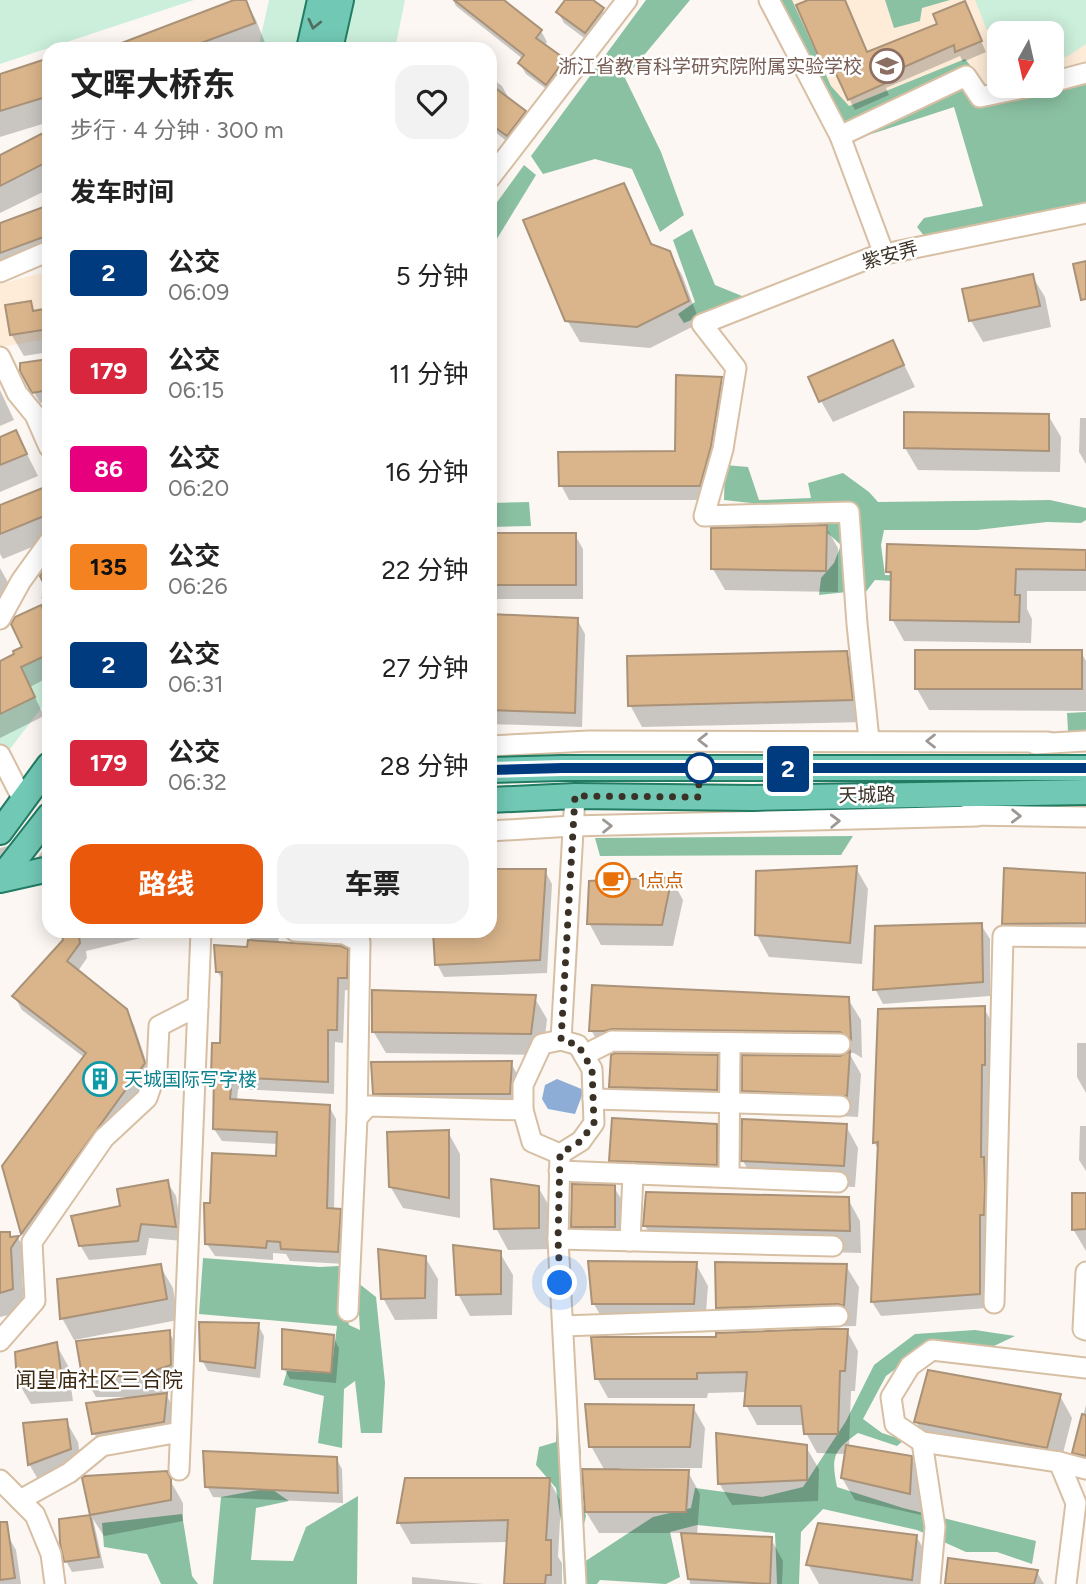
<!DOCTYPE html>
<html lang="zh">
<meta charset="utf-8">
<style>
:root{--surface:#fff;--page:#f2f2f2;--text:#222;--muted:#767676;--accent:#ea580c}
body{margin:0;font-family:Figtree,"Noto Sans SC",sans-serif;background:var(--page);color:var(--text);height:100vh;display:flex;flex-direction:column;font-size:26px;white-space:nowrap}
*{box-sizing:border-box;margin:0}
p{font-size:23px;color:var(--muted)}
.icon{flex:none;width:38px;height:38px;fill:none;stroke:currentColor;stroke-width:2;stroke-linecap:round;stroke-linejoin:round}
.map{position:relative;flex:1;overflow:hidden}
.side{position:absolute;left:42px;top:42px;width:455px;height:896px;display:flex;flex-direction:column;background:var(--surface);border-radius:21px;box-shadow:0 4px 18px #0003}
.side>*{flex:none}
.badge{padding:0 14px;border-radius:5px;font-size:24px;line-height:46px}
.needle{width:46px;rotate:188deg}
.controls{position:absolute;left:987px;top:21px;display:grid;gap:14px}
.controls a{display:grid;place-items:center;width:77px;height:77px;border-radius:14px;background:var(--surface);box-shadow:0 4px 18px #0003;font-size:35px}
.you{position:absolute;width:35px;height:35px;margin:-18px;border:5px solid #fff;border-radius:50%;background:#1a73e8;box-shadow:0 0 0 10px #1a73e833}
.map>.badge{position:absolute;translate:-50% -50%;box-shadow:0 0 0 4px #fff}
h2{padding:0 28px;font-size:26px;line-height:63px}
.round{display:grid;place-items:center;flex:none;width:74px;height:74px;border-radius:21px;background:var(--page)}
.summary{display:flex;align-items:center;justify-content:space-between;height:119px;padding:0 28px}
h1{font-size:33px;font-weight:700;line-height:52px}
.action{display:flex;gap:14px;margin-top:auto;padding:14px 28px}
.action a{flex:1;height:80px;border-radius:21px;background:var(--accent);color:#fff;font-size:28px;font-weight:700;line-height:80px;text-align:center}
.action a+a{background:var(--page);color:var(--text)}
ul{padding:0;list-style:none}
li{display:flex;align-items:center;gap:21px;height:98px;padding:0 28px}
li div{flex:1}
li b{display:block;font-size:26px}
li em{font-style:normal}
li .badge{min-width:77px;font-weight:700;text-align:center}
.map>svg:first-child{display:block}
</style>
<div class="map">
<svg width="1086" height="1584" viewBox="0 0 1086 1584">
<rect width="100%" height="100%" fill="#fcf7f2"/>
<!-- built -->
<g fill="#feecd8">
<polygon points="777,0 1086,0 1086,67 1052,75 1052,33 999,33 999,86 841,130"/>
<polygon points="49,271 49,339 0,347 0,284"/>
</g>
<!-- green -->
<g fill="#cbefda">
<polygon points="0,0 194,0 0,64"/>
<polygon points="269,0 405,0 395,49 258,49"/>
<polygon points="975,0 1086,0 1086,44 1068,56 1052,61 1052,33 999,33 999,44 986,28"/>
<polygon points="49,622 49,698 0,762 0,688"/>
</g>
<!-- forest -->
<g fill="#8bc1a3">
<polygon points="646,0 690,0 625,78 661,152 684,215 660,232 632,169 595,159 543,174 531,156"/>
<polygon points="775,0 792,0 831,86 849,106 965,59 987,86 1052,86 1086,70 1086,204 925,237 917,227 924,218 983,206 954,107 853,140"/>
<polygon points="885,0 950,0 922,8 920,21 894,28"/>
<polygon points="524,165 536,175 490,250 490,212"/>
<polygon points="692,229 715,285 747,298 684,323 678,314 695,302 673,240"/>
<polygon points="725,465 748,467 759,500 811,498 808,483 843,473 869,492 878,502 1050,500 1086,508 1086,520 1081,523 1047,522 977,530 884,530 881,545 885,575 973,579 974,585 875,580 855,606 847,592 819,595 821,578 834,563 841,545 811,518 776,506 724,500"/>
<polygon points="529,502 531,526 490,527 490,503"/>
<polygon points="1086,712 1086,731 1068,731 1067,713"/>
<polygon points="853,836 841,855 600,856 595,838"/>
<polygon points="203,1258 320,1267 339,1266 349,1325 360,1330 357,1282 376,1297 385,1383 382,1433 361,1433 355,1381 344,1389 342,1448 318,1443 324,1396 283,1385 287,1371 331,1373 337,1326 199,1314"/>
<path d="M975,1330L1015,1336L994,1346L925,1347L886,1376L863,1419L882,1433L904,1440L897,1446L858,1433C833,1451 831,1457 837,1487L903,1508L1036,1541L1032,1564L997,1552H966L917,1530L823,1509L801,1532L799,1584H777L775,1533L697,1525L670,1532L680,1577L666,1584L600,1580L597,1584H564L561,1522L556,1488L536,1465L539,1447L556,1442L557,1409L575,1399L581,1453L577,1480L586,1516L578,1548L581,1564L653,1517L691,1508L695,1488L762,1497L803,1487L846,1421L874,1365L915,1334Z"/>
<polygon points="270,1488 289,1501 256,1508 251,1560 293,1561 306,1527 358,1496 357,1584 213,1584 221,1497"/>
<polygon points="182,1514 192,1576 198,1584 161,1584 147,1554 104,1547 102,1523"/>
</g>
<!-- water -->
<polygon fill="#8dadd7" points="557,1079 584,1090 575,1114 548,1109 542,1099 545,1085"/>
<!-- shadow -->
<g fill="#0003">
<polygon points="239,0 245,0 256,20 266,45 254,49 107,49"/>
<polygon points="453,0 501,0 541,31 547,42 544,46 564,60 570,71 553,94 526,74 520,64 523,59 456,6"/>
<polygon points="563,0 590,0 602,9 608,19 591,43 564,23 558,12 566,2"/>
<polygon points="813,0 845,0 867,54 939,25 964,3 986,52 963,62 960,56 886,88 889,95 855,110 836,74 831,76 825,66"/>
<polygon points="49,60 49,122 0,137 0,76"/>
<polygon points="490,77 502,86 508,97 507,98 525,112 531,122 513,146 490,128"/>
<polygon points="49,132 49,189 0,213 0,157"/>
<polygon points="623,186 653,246 669,252 682,275 700,323 650,348 580,342 567,320"/>
<polygon points="49,206 49,261 0,279 0,225"/>
<polygon points="1032,276 1045,297 1051,327 983,342 971,321"/>
<polygon points="30,303 35,312 49,310 49,352 24,356 11,334"/>
<polygon points="893,342 915,387 833,422 821,401"/>
<polygon points="49,361 49,401 40,403 22,370"/>
<polygon points="721,379 729,393 707,500 569,500 561,485 676,453"/>
<polygon points="0,390 14,420 0,426"/>
<polygon points="906,413 1048,415 1061,437 1060,472 918,470 905,448"/>
<polygon points="1080,418 1086,418 1086,464 1079,452"/>
<polygon points="16,432 38,476 0,492 0,439"/>
<polygon points="49,498 49,540 3,559 0,554 0,507"/>
<polygon points="826,527 838,548 838,592 725,590 713,569"/>
<polygon points="490,534 575,535 583,549 583,599 490,599"/>
<polygon points="1086,551 1086,591 1027,591 1027,609 1032,619 1031,643 904,641 892,619 892,579 888,572"/>
<polygon points="0,568 10,586 0,617"/>
<polygon points="49,593 49,677 30,687 44,716 0,738 0,663 24,647 16,619 45,605 41,597"/>
<polygon points="490,616 577,619 585,634 582,727 490,724"/>
<polygon points="1081,652 1086,661 1086,711 929,710 917,689"/>
<polygon points="846,653 859,674 864,722 642,727 630,705"/>
<polygon points="49,842 49,870 46,870 38,857"/>
<polygon points="8,846 16,859 0,879 0,848"/>
<polygon points="856,868 868,889 862,964 769,957 757,935"/>
<polygon points="490,870 545,871 552,884 547,973 444,977 437,964 435,936 383,931 490,931"/>
<polygon points="1086,875 1086,944 1016,945 1004,924"/>
<polygon points="671,878 683,900 673,946 601,945 589,923"/>
<polygon points="981,925 990,939 990,996 883,1004 875,989"/>
<polygon points="63,931 139,931 141,938 86,951 87,958 78,971 126,1010 134,1025 152,1079 30,1247 22,1234 4,1167 85,1058 22,1010 14,996 65,940"/>
<polygon points="219,931 280,931 278,943 346,951 354,964 354,991 345,990 343,1043 335,1042 334,1094 238,1089 237,1102 329,1106 336,1119 334,1210 339,1210 347,1223 345,1264 290,1261 286,1254 273,1253 273,1260 215,1256 207,1244 212,1205 278,1158 278,1144 222,1141 214,1129 216,1080 213,1075 221,1045 223,981 217,971 249,949 250,934 222,936"/>
<polygon points="534,997 547,1019 543,1055 386,1053 373,1031"/>
<polygon points="848,999 861,1020 862,1058 854,1053 625,1050 604,1052 591,1030"/>
<polygon points="984,1008 992,1023 992,1079 989,1079 987,1308 881,1316 872,1302 879,1151 874,1142"/>
<polygon points="1077,1043 1086,1043 1086,1093 1077,1077"/>
<polygon points="849,1053 861,1074 858,1117 756,1112 744,1091"/>
<polygon points="717,1056 729,1078 729,1111 623,1108 610,1087"/>
<polygon points="511,1063 523,1085 521,1115 387,1115 374,1093"/>
<polygon points="716,1126 729,1147 728,1186 623,1182 611,1160"/>
<polygon points="846,1126 858,1148 855,1187 756,1183 743,1161"/>
<polygon points="1080,1126 1086,1126 1086,1171 1079,1160"/>
<polygon points="448,1132 460,1154 460,1218 403,1208 390,1186"/>
<polygon points="167,1182 176,1196 183,1241 149,1238 146,1255 89,1260 80,1245 122,1207"/>
<polygon points="538,1187 551,1209 550,1249 508,1250 496,1228"/>
<polygon points="614,1187 627,1209 626,1248 585,1248 572,1227"/>
<polygon points="1086,1195 1086,1251 1073,1229"/>
<polygon points="848,1199 860,1221 861,1253 657,1247 645,1226"/>
<polygon points="18,1238 30,1259 22,1270 24,1311 0,1317 0,1240"/>
<polygon points="500,1253 513,1275 512,1315 470,1316 458,1294"/>
<polygon points="425,1257 438,1279 437,1319 395,1320 383,1298"/>
<polygon points="696,1264 708,1286 705,1325 606,1325 594,1304"/>
<polygon points="160,1266 173,1288 178,1320 74,1340 62,1318"/>
<polygon points="846,1266 859,1287 856,1326 730,1329 718,1308"/>
<polygon points="258,1325 264,1336 260,1378 208,1371 202,1360"/>
<polygon points="847,1331 858,1351 855,1391 851,1391 849,1447 911,1457 923,1479 921,1515 855,1500 842,1478 846,1454 817,1453 806,1433 805,1425 757,1425 746,1405 747,1392 708,1393 707,1398 608,1398 597,1378 717,1339"/>
<polygon points="169,1332 181,1353 182,1387 165,1393 179,1417 176,1444 106,1455 94,1433 130,1399 129,1397 96,1397 83,1375"/>
<polygon points="333,1337 339,1348 336,1383 290,1379 284,1368"/>
<polygon points="56,1344 68,1366 73,1401 31,1404 18,1382"/>
<polygon points="1060,1396 1072,1418 1059,1469 929,1443 916,1422"/>
<polygon points="1086,1405 1086,1474 1074,1452"/>
<polygon points="693,1407 705,1428 702,1468 620,1468 620,1471 688,1472 700,1494 697,1535 771,1539 783,1561 782,1584 690,1584 683,1533 599,1533 586,1512 605,1471 591,1446"/>
<polygon points="66,1421 78,1442 82,1471 42,1486 29,1464"/>
<polygon points="806,1447 819,1469 818,1501 732,1505 719,1483"/>
<polygon points="336,1458 342,1469 343,1503 213,1497 207,1486"/>
<polygon points="166,1473 183,1503 183,1521 104,1536 93,1519 104,1568 72,1572 66,1561 61,1520 92,1517 84,1479"/>
<polygon points="406,1480 549,1480 561,1502 558,1557 562,1563 562,1584 505,1584 508,1542 411,1544 399,1523"/>
<polygon points="8,1536 16,1550 21,1584 0,1584 0,1537"/>
<polygon points="916,1536 929,1558 926,1584 819,1584 808,1564"/>
<polygon points="1037,1572 1044,1584 947,1584"/>
<polygon points="412,1577 483,1584 412,1584"/>
</g>
<!-- building -->
<g fill="#dab58b" stroke="#a99278" stroke-width="2">
<polygon points="234,0 246,0 255,23 185,49 106,49"/>
<polygon points="454,0 504,0 542,30 536,38 565,59 546,85 518,63 524,55"/>
<polygon points="565,0 593,0 604,8 585,33 556,12"/>
<polygon points="808,0 845,0 867,52 937,24 933,14 965,1 982,41 955,52 954,45 881,77 884,84 848,100 831,63 823,67 796,5"/>
<polygon points="49,58 49,96 0,111 0,74"/>
<polygon points="490,84 526,111 507,136 490,124"/>
<polygon points="49,130 49,161 0,186 0,155"/>
<polygon points="624,183 651,244 670,251 689,301 637,327 565,321 523,220"/>
<polygon points="49,205 49,235 0,253 0,223"/>
<polygon points="1086,261 1086,299 1081,300 1073,264"/>
<polygon points="1033,274 1040,306 969,321 962,289"/>
<polygon points="31,301 33,311 49,308 49,329 10,335 5,305"/>
<polygon points="893,340 904,365 819,402 808,377"/>
<polygon points="49,359 49,390 32,393 20,371 20,363"/>
<polygon points="676,375 722,377 711,446 700,486 559,486 558,452 675,451"/>
<polygon points="904,412 1049,414 1049,451 904,448"/>
<polygon points="16,430 27,454 0,465 0,437"/>
<polygon points="45,487 49,497 49,514 0,534 0,505"/>
<polygon points="827,525 826,571 711,569 711,528"/>
<rect x="490" y="533" width="86" height="52"/>
<polygon points="887,544 1086,550 1086,570 1016,569 1015,595 1020,595 1019,622 890,620 891,572 886,572"/>
<polygon points="49,563 49,594 40,576"/>
<polygon points="41,605 49,622 49,654 21,667 35,697 0,714 0,661 14,654 13,651 22,647 11,624 15,617"/>
<polygon points="490,614 578,618 575,713 490,710"/>
<rect x="915" y="650" width="167" height="39"/>
<polygon points="847,651 853,700 628,706 627,656"/>
<polygon points="857,866 850,943 755,935 756,871"/>
<polygon points="1004,868 1086,873 1086,923 1002,924"/>
<polygon points="490,869 546,869 540,960 435,965 433,931 490,931"/>
<polygon points="672,877 662,925 587,924 589,881"/>
<polygon points="982,923 983,982 873,990 875,926"/>
<polygon points="61,931 78,931 80,943 67,961 127,1009 145,1063 21,1234 2,1166 86,1053 12,996 63,940"/>
<polygon points="248,940 341,946 348,949 347,978 338,978 337,1030 328,1030 328,1082 232,1077 230,1099 330,1105 327,1208 341,1209 338,1252 281,1249 280,1242 267,1241 266,1248 205,1244 204,1203 210,1203 212,1153 276,1156 277,1132 213,1129 214,1075 211,1075 212,1043 220,1043 222,972 216,972 214,945 247,947"/>
<polygon points="592,985 849,997 851,1039 840,1032 612,1029 604,1031 589,1031"/>
<polygon points="372,990 536,995 531,1034 372,1032"/>
<polygon points="985,1006 985,1065 982,1065 981,1157 984,1157 985,1187 984,1215 980,1215 980,1294 871,1302 878,1142 873,1143 878,1009"/>
<polygon points="850,1051 847,1096 742,1091 742,1055 840,1056"/>
<polygon points="615,1053 718,1055 717,1090 609,1087 611,1055"/>
<polygon points="512,1061 510,1094 373,1094 371,1062"/>
<polygon points="612,1118 717,1124 717,1165 609,1161"/>
<polygon points="742,1119 847,1124 844,1166 741,1161"/>
<polygon points="449,1130 449,1198 389,1187 387,1132"/>
<polygon points="491,1179 539,1186 539,1228 494,1229"/>
<polygon points="168,1180 176,1227 141,1224 138,1241 79,1246 71,1216 120,1206 117,1189"/>
<polygon points="572,1184 615,1185 615,1227 571,1227"/>
<polygon points="646,1192 849,1197 850,1231 643,1226"/>
<polygon points="1072,1193 1086,1193 1086,1229 1072,1230"/>
<polygon points="0,1232 10,1232 10,1237 19,1236 11,1248 13,1289 0,1293"/>
<polygon points="453,1245 501,1251 501,1294 456,1295"/>
<polygon points="378,1249 426,1256 425,1298 381,1299"/>
<polygon points="588,1261 697,1262 694,1304 592,1304"/>
<polygon points="715,1262 847,1264 844,1306 838,1304 716,1308"/>
<polygon points="161,1264 167,1299 60,1319 57,1279"/>
<polygon points="199,1322 259,1323 255,1368 200,1361"/>
<polygon points="282,1329 334,1335 331,1373 282,1369"/>
<polygon points="819,1329 848,1329 845,1371 840,1371 838,1434 804,1434 801,1406 744,1406 747,1372 697,1373 697,1379 595,1379 591,1337 716,1337 716,1333"/>
<polygon points="170,1330 171,1365 138,1376 82,1376 76,1341"/>
<polygon points="57,1342 62,1380 17,1383 15,1352"/>
<polygon points="928,1370 1061,1394 1047,1448 914,1422"/>
<polygon points="167,1393 164,1422 92,1434 86,1403"/>
<polygon points="585,1404 694,1405 690,1447 589,1447"/>
<polygon points="1082,1414 1086,1415 1086,1456 1072,1453"/>
<polygon points="67,1419 71,1449 28,1465 23,1423"/>
<polygon points="716,1433 807,1445 807,1480 718,1484"/>
<polygon points="846,1445 912,1456 910,1494 841,1478"/>
<polygon points="203,1451 337,1457 338,1493 205,1487"/>
<polygon points="582,1469 689,1470 686,1512 585,1512"/>
<polygon points="167,1471 171,1479 171,1500 90,1515 82,1478 85,1476"/>
<polygon points="405,1478 550,1478 546,1540 551,1540 551,1575 546,1575 545,1584 504,1584 508,1520 397,1523"/>
<polygon points="90,1515 99,1557 64,1562 60,1543 59,1519"/>
<polygon points="0,1522 7,1522 15,1578 0,1580"/>
<polygon points="818,1523 917,1535 912,1580 806,1565"/>
<polygon points="681,1533 772,1537 770,1584 688,1579"/>
<polygon points="948,1558 1038,1570 1034,1584 945,1584"/>
</g>
<g fill="none" stroke-linecap="round" stroke-linejoin="round">
<!-- minor casing -->
<g stroke="#d7bfa4" stroke-width="23">
<g id="minor">
<polyline points="769,0 840,136 884,254"/>
<polyline points="1052,82 1086,73"/>
<polyline points="840,136 966,76 980,97 1033,86"/>
<polyline points="490,178 627,0"/>
<polyline points="0,272 49,251"/>
<polyline points="0,357 17,393 35,415 49,447"/>
<polyline points="0,619 21,581 49,542"/>
<polyline points="869,740 857,624 849,512 704,516 723,449 736,368 702,324 875,256 1086,213"/>
<polyline points="1035,744 1086,741"/>
<polyline points="490,746 589,741 1048,742"/>
<polyline points="0,755 23,800"/>
<polyline points="966,815 1086,817"/>
<polyline points="490,831 572,826 977,816"/>
<polyline points="295,931 344,934 360,942 357,1118"/>
<polygon points="561,1040 578,1045 592,1069 594,1123 581,1141 560,1154 532,1142 523,1110 523,1085 542,1044"/>
<polyline points="561,1040 575,796"/>
<polyline points="584,1055 612,1041 840,1044"/>
<polyline points="593,1099 840,1106"/>
<polyline points="560,1154 558,1239 576,1584"/>
<polyline points="559,1171 838,1182"/>
<polyline points="729,1177 730,1043"/>
<polyline points="558,1239 833,1246"/>
<polyline points="630,1241 633,1174"/>
<polyline points="1086,1272 1083,1329 1086,1330"/>
<polyline points="994,1303 1003,936 1086,937"/>
<polyline points="348,1311 357,1118 368,1106 523,1110"/>
<polyline points="563,1326 838,1316"/>
<polyline points="0,1341 35,1301 32,1242 104,1138 147,1098 157,1069 159,1026 198,1006"/>
<polyline points="922,1442 935,1527 930,1584"/>
<polyline points="1059,1462 1086,1469"/>
<polyline points="179,1470 201,931"/>
<polyline points="0,1480 35,1515 51,1554 55,1584"/>
<polyline points="20,1500 69,1473 102,1446 180,1432"/>
<polyline points="1066,1584 1076,1503 1059,1462 922,1442 895,1424 891,1397 910,1366 932,1350 1086,1368"/>
</g>
</g>
<!-- major casing -->
<g stroke="#217c63" stroke-width="28">
<g id="major">
<polyline points="309,49 320,0"/>
<polyline points="330,49 341,0"/>
<polyline points="490,770 562,768 1086,768"/>
<polyline points="490,800 575,796 753,798 1086,792"/>
<polyline points="0,832 49,765"/>
<polyline points="0,879 49,816"/>
<polyline points="0,880 49,869"/>
</g>
</g>
<!-- minor -->
<use href="#minor" stroke="#fff" stroke-width="19"/>
<!-- major -->
<use href="#major" stroke="#71c8b5" stroke-width="24"/>
</g>
<!-- one-way arrows -->
<defs><path id="oneway-chevron" d="M-2-3.5L2.5 0L-2 3.5" fill="none" stroke-width="1.6" stroke-linecap="round" stroke-linejoin="round" transform="scale(1.75)"/></defs>
<use stroke="#516e60" href="#oneway-chevron" transform="translate(314 24) rotate(103)"/>
<g stroke="#9d9893">
<use href="#oneway-chevron" transform="translate(703 740) rotate(180)"/>
<use href="#oneway-chevron" transform="translate(931 741) rotate(-180)"/>
<use href="#oneway-chevron" transform="translate(1016 816) rotate(1)"/>
<use href="#oneway-chevron" transform="translate(835 821) rotate(-2)"/>
<use href="#oneway-chevron" transform="translate(607 826) rotate(-1)"/>
</g>
<g fill="none" stroke-linecap="round" stroke-linejoin="round">
<!-- line casing -->
<g stroke="#fff" stroke-width="16">
<polyline id="line" points="490,770 562,768 1086,768"/>
</g>
<!-- line -->
<use href="#line" stroke="#003b80" stroke-width="10"/>
<!-- walk -->
<polyline stroke="#3b3227" stroke-width="7" stroke-dasharray="0 12.6" points="560,1283 558,1239 560,1154 581,1141 594,1123 592,1069 578,1045 561,1040 575,796 698,797 700,768"/>
</g>
<!-- icons -->
<defs>
<g id="school-ring" transform="scale(1.75)"><circle r="9.5" fill="#fff" stroke="#8d6e63" stroke-width="1.5"/><path d="M0-5L7-2L0 1L-7-2ZM-4 1L0 2.5L4 1V4Q0 6-4 4Z" fill="#8d6e63"/></g>
<g id="cafe-ring" transform="scale(1.75)"><circle r="9.5" fill="#fff" stroke="#e8710a" stroke-width="1.5"/><path d="M-5.5-4.5H6V0H3Q3 3.5 0 3.5H-2.5Q-5.5 3.5-5.5 0ZM3-3.2v2h1.7v-2ZM-6 4.5H4V6H-6Z" fill="#e8710a"/></g>
<g id="building-ring" transform="scale(1.75)"><circle r="9.5" fill="#fff" stroke="#0f9aa8" stroke-width="1.5"/><path d="M-4-6H4V6H1V3H-1V6H-4ZM-2.5-4.3h1.7v1.8h-1.7ZM.8-4.3h1.7v1.8H.8ZM-2.5-1h1.7V.8h-1.7ZM.8-1h1.7V.8H.8Z" fill="#0f9aa8"/></g>
</defs>
<g fill-rule="evenodd">
<use href="#school-ring" x="887" y="66"/>
<use href="#cafe-ring" x="613" y="880"/>
<use href="#building-ring" x="100" y="1079"/>
</g>
<!-- markers -->
<circle fill="#fff" stroke="#003b80" stroke-width="3.5" cx="700" cy="768" r="14"/>
<g text-anchor="middle" dominant-baseline="central" stroke-width="5" stroke-linejoin="round" paint-order="stroke">
<!-- education labels -->
<g font-size="19" fill="#785e54" stroke="#fff" text-anchor="end">
<text x="862" y="66">浙江省教育科学研究院附属实验学校</text>
</g>
<!-- street labels -->
<g font-size="19" fill="#3b3227" stroke="#fff">
<text transform="translate(890 255) rotate(-15)">紫安弄</text>
<text transform="translate(867 795) rotate(-1)">天城路</text>
</g>
<!-- food labels -->
<g font-size="19" fill="#c56008" stroke="#fff" text-anchor="start">
<text x="638" y="880">1点点</text>
</g>
<!-- culture labels -->
<g font-size="19" fill="#0d838f" stroke="#fff" text-anchor="start">
<text x="124" y="1079">天城国际写字楼</text>
</g>
<!-- neighbourhood labels -->
<g font-size="21" fill="#3c2912" stroke="#fff">
<text x="99" y="1379">闻皇庙社区三合院</text>
</g>
</g>
</svg>
<div class="controls">
<a><svg class="needle" viewBox="-14 -14 28 28"><path d="M0-13l5 13h-10z" fill="#e53935"/><path d="M0 13l5-13h-10z" fill="#767676"/></svg></a>
</div>
<div class="you" style="left:560px;top:1283px"></div>
<b class="badge" style="left:788px;top:769px;background:#003b80;color:#fff">2</b>
<section class="side">
<div class="summary"><div><h1>文晖大桥东</h1><p>步行 · 4 分钟 · 300 m</p></div><a class="round"><svg class="icon" aria-label="heart" viewBox="0 0 24 24"><path d="M12 20l-8-8c-3-5 5-10 8-4 3-6 11-1 8 4z"/></svg></a></div>
<h2>发车时间</h2>
<ul>
<li><span class="badge" style="background:#003b80;color:#fff">2</span><div><b>公交</b><p>06:09</p></div><em>5 分钟</em></li>
<li><span class="badge" style="background:#d7263d;color:#fff">179</span><div><b>公交</b><p>06:15</p></div><em>11 分钟</em></li>
<li><span class="badge" style="background:#e6007e;color:#fff">86</span><div><b>公交</b><p>06:20</p></div><em>16 分钟</em></li>
<li><span class="badge" style="background:#f58220;color:#111">135</span><div><b>公交</b><p>06:26</p></div><em>22 分钟</em></li>
<li><span class="badge" style="background:#003b80;color:#fff">2</span><div><b>公交</b><p>06:31</p></div><em>27 分钟</em></li>
<li><span class="badge" style="background:#d7263d;color:#fff">179</span><div><b>公交</b><p>06:32</p></div><em>28 分钟</em></li>
</ul>
<div class="action"><a>路线</a><a>车票</a></div>
</section>
</div>
